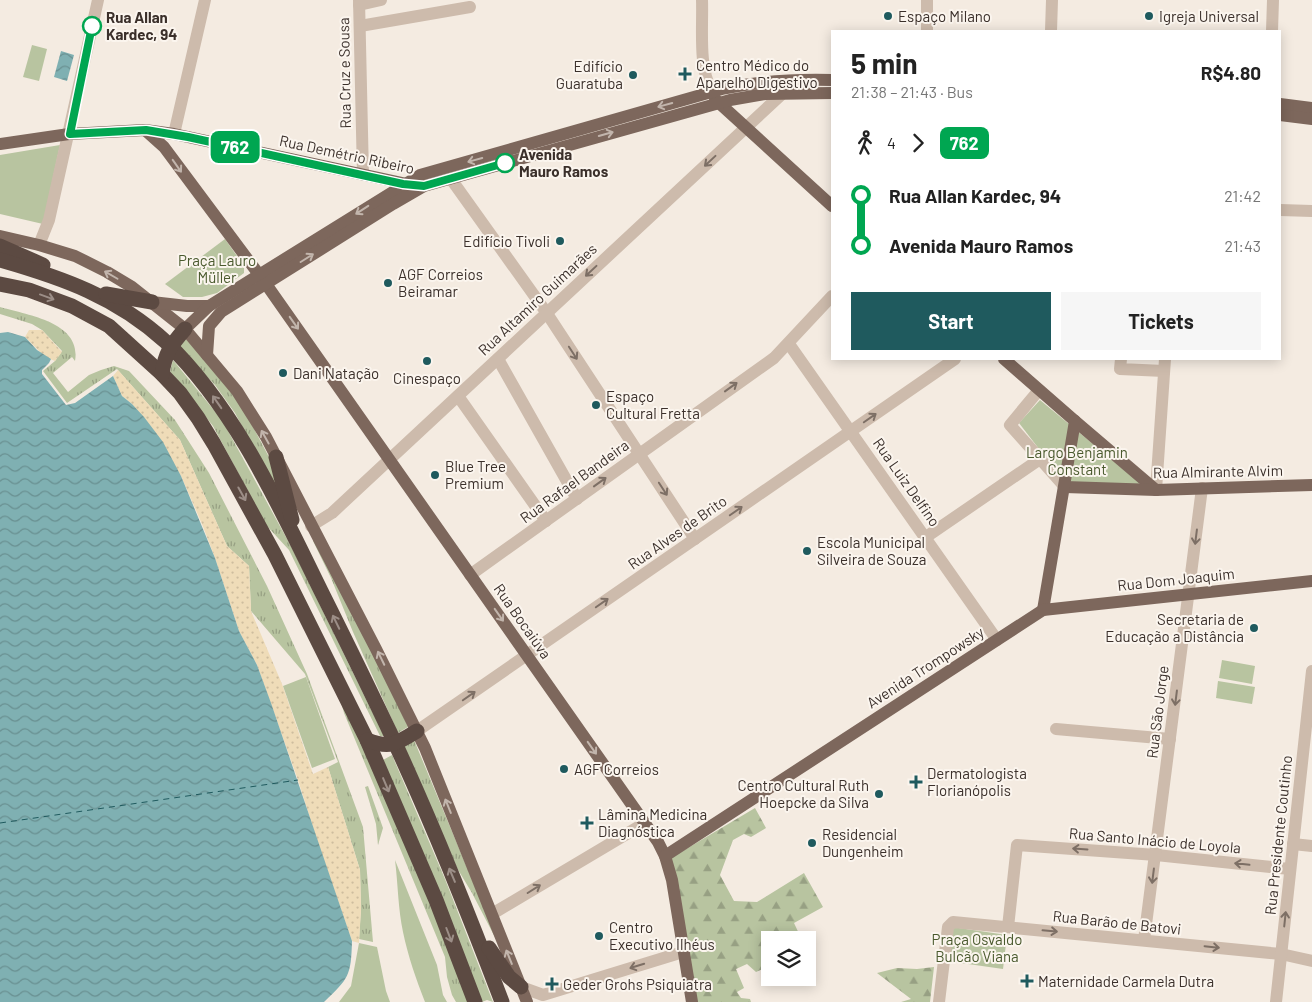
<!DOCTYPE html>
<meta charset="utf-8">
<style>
:root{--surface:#fff;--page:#f6f6f6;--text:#222;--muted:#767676;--accent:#1f5a5e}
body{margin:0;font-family:Barlow,sans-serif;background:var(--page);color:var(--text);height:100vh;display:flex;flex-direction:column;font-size:19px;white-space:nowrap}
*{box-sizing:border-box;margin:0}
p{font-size:16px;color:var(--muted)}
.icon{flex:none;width:28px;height:28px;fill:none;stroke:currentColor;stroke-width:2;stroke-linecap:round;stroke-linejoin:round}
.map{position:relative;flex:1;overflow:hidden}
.sheet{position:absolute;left:831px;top:30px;width:450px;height:330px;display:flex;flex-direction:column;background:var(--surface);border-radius:0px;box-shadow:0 2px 12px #0003}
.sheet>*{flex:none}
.badge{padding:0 10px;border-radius:8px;font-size:18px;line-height:32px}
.fabs{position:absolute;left:761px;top:931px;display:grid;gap:10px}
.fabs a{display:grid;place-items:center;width:55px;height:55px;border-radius:0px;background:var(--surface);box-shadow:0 2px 12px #0003;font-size:25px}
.map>.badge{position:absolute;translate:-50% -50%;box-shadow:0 0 0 2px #fff}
.legs{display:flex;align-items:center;gap:8px;height:55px;padding:0 20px;font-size:16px}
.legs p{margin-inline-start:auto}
.summary{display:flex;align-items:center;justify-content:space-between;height:85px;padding:0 20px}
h1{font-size:28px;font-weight:700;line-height:38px}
.button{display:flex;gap:10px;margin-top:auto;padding:10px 20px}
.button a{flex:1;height:58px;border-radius:0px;background:var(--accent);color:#fff;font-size:20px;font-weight:700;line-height:58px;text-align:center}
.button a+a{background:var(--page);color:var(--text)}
ul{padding:0 20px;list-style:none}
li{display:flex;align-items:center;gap:18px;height:50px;font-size:19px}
li i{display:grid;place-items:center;width:8px;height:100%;margin:0 6px;background:currentColor}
li i::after{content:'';width:12px;height:12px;margin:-6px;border:4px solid;border-radius:50%;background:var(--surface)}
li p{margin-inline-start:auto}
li:first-child i{background:linear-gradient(#0000 50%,currentColor 0)}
li:last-child i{background:linear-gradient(currentColor 50%,#0000 0)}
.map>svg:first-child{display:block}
</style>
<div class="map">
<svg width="1312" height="1002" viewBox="0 0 1312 1002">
<defs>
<pattern id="grass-tufts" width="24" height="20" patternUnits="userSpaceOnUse" patternTransform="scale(1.25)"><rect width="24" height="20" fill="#b8c4a0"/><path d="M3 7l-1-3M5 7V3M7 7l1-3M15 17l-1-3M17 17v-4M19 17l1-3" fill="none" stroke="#97a083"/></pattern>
<pattern id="forest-firs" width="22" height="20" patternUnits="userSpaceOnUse" patternTransform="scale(1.25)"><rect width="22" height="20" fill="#b8c4a0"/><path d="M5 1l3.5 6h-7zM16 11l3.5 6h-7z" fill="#97a083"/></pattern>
<pattern id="sand-dots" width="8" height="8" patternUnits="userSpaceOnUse" patternTransform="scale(1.25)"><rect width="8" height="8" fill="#efdcb8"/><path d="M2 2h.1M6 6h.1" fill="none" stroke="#cebd9e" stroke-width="1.8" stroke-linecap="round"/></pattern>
<pattern id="water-waves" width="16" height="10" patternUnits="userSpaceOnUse" patternTransform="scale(1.25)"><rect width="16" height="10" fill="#7fb0b2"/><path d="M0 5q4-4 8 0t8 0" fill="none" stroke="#699091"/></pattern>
</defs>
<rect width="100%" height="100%" fill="#f4ebe1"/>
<!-- grass -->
<g fill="url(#grass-tufts)">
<path d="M0,307C27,315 82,322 75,361L72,357L53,373L68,392L89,375L101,370L114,366L129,371L175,420L209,473L267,586L307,674L363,827L373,942L359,939L361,909L360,870L328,767L338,762L305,674L251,611L249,566L227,546L180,440L117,369L67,403L43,371L55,361L62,351L42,330L32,324L0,314Z"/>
<polygon points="185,338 217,373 232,392 252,425 279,476 287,510 235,413 215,385 178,347"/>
<polygon points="173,360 222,420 293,550 384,736 380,736 289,550 266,525 213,426 170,372"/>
<polygon points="313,535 373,650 408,727 398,733 353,632 331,578 313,541"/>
<polygon points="337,687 418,872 469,1002 456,1002 452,995 447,977 445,957 344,713"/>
<polygon points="414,740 500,947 472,893 457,868 404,746"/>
<polygon points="392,755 445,879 493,1002 487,1000 482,1002 383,760"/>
<polygon points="368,786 383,828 378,845 376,824 365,787"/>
</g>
<!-- forest -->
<g fill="url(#forest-firs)">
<polygon points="755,808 766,828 751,837 744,834 733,840 720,875 734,901 757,902 804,873 823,907 794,923 802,940 770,940 770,947 766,953 770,961 770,966 756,972 747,964 736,969 744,988 737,992 741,998 750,999 751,1002 697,1002 671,858"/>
<polygon points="934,967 930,1002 901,1002 911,999 877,973 897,968 917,969"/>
</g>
<!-- sand -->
<g fill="url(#sand-dots)">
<polygon points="29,330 42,330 62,352 55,361 45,357 25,337"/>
<polygon points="118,370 180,440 227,546 249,566 251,611 282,684 313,774 328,767 360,870 361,909 359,943 352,941 317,840 298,780 257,665 239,631 215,558 202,524 181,476 132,404 122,396 113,376"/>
</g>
<!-- park -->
<g fill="#b8c4a0">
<polygon points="32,45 47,49 39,81 23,77"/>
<polygon points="60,145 43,224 0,214 0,155"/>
<polygon points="225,239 244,266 244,273 217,293 202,297 183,297 165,284"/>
<polygon points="1040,400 1140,483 1137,485 1066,484 1019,423"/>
<polygon points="1222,660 1255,666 1252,684 1219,678"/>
<polygon points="306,677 335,759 312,768 283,686"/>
<polygon points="1218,681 1255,687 1252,704 1216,698"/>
<path d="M395,860L437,965L443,995L447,1002H425C416,979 408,956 403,932C398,909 398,884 395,860Z"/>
<polygon points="952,927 1007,935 1003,969 947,961"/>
<polygon points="359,943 377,947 386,991 390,1002 339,1002 351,986"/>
</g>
<!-- water -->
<g fill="url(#water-waves)">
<polygon points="61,51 74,55 67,81 54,77"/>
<path d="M8,332L25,337L37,350L51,359L49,363L42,370V374L66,405L75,403L113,376L122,396L132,404L144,417L163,442L181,476L215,558L239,631L257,665L271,703L352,941C351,976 349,978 324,1002H0V333Z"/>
</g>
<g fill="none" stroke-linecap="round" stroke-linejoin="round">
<!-- ferry -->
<polyline stroke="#1f5a5e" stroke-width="1" stroke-dasharray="6 5" stroke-linecap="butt" points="0,823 298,780"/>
<!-- minor -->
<g stroke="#cdbbac" stroke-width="12">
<polyline points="359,0 363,175"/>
<path d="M702,0C703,28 698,67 712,92"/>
<polyline points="359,5 381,0"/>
<polyline points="360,26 470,7"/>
<polyline points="927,31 927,0"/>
<polyline points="1051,31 1052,0"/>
<polyline points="1272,31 1273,0"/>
<polyline points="174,134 205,0"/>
<polyline points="451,179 546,312 695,539"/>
<polyline points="1280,210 1312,211"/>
<polyline points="39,245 49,220 98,0"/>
<polyline points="789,344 997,640"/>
<polyline points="498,359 577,499"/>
<polyline points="1121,359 1120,369 1164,371"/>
<polyline points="1039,390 1010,425 1065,487"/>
<polyline points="458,396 546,521"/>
<polyline points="1156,490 1165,359"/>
<polyline points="311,526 332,513 783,93"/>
<polyline points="926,537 1040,459"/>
<polyline points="470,575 774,358 832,296"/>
<polyline points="1056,729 1170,739"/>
<polyline points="417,731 955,359"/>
<polyline points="1293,844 1312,846"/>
<polyline points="492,914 645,823"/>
<polyline points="1008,927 1017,845 1156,855 1290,869"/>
<polyline points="1144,940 1202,488"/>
<polyline points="521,987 543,995 683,952"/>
<polyline points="939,1002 948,927 953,922 1281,954 1312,961"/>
<polyline points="1276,1002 1312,671"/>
</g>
<!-- major -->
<g stroke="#7d675c" stroke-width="12">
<polyline points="715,99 718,102 832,206"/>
<polyline points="1280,104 1312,108"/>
<polyline points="1280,115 1312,119"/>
<polyline points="145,130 164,147 266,284 658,842 665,856 672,880 692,1002"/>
<polyline points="0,144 69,134 145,130 174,134 407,184"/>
<polyline points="0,236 39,245 75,256 107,272 132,287 185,329 237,391 266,437 376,649 425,748 527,1002"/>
<polyline points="152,302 187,306 209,306"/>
<path d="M185,329L209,306L420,175L722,89C759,81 795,79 832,80"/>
<polyline points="207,355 209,326 221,312 393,204 424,186 730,100 765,94 832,93"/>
<polyline points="1004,359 1075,421 1156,490"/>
<polyline points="1065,487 1156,490 1312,485"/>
<polyline points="1043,610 1075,421"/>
<polyline points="665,856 1043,610 1312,581"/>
</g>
<!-- highway -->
<g stroke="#5c4a42" stroke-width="15">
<polyline points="0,246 43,265"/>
<path d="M0,260C63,278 117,297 166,342C236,409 279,506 321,591C346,641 371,692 395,743C434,827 469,915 502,1002"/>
<polyline points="0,284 29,290 72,306 109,326 162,374 180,393 198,418 214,444 275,555 367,740 436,900 475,1002"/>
<polyline points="106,294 152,302"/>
<path d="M162,374C165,353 171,345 185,329"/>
<polyline points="276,457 292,520"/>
<path d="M367,740C390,749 396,744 417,731"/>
<polyline points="489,948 509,977 521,987"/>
</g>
</g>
<!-- one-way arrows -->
<defs><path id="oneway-shaft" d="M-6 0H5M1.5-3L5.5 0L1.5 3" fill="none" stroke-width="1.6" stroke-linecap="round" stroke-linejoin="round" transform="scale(1.25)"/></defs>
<g stroke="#c2b5ac">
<use href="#oneway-shaft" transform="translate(665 105) rotate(165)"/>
<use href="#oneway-shaft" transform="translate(606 134) rotate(-16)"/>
<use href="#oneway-shaft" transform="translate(475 160) rotate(165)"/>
<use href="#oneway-shaft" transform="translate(177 166) rotate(55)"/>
<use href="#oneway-shaft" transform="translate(362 210) rotate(147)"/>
<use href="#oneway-shaft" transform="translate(307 258) rotate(-32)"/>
<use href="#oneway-shaft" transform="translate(111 275) rotate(-150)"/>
<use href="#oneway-shaft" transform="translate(294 323) rotate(55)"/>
<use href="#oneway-shaft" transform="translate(265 437) rotate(-119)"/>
<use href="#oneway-shaft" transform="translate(499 615) rotate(55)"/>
<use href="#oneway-shaft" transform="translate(381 658) rotate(-116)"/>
<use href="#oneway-shaft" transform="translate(592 748) rotate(55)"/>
<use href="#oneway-shaft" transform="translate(448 806) rotate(-112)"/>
<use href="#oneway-shaft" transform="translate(509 957) rotate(-112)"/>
</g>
<g stroke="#7d6f65">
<use href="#oneway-shaft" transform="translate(710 161) rotate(137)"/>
<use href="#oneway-shaft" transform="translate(591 271) rotate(137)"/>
<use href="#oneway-shaft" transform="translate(573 353) rotate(57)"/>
<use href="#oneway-shaft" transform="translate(731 387) rotate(-36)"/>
<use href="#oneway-shaft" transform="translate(870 418) rotate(-35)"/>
<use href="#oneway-shaft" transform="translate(600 482) rotate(-36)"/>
<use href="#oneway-shaft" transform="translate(663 489) rotate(57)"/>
<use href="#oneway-shaft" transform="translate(736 511) rotate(-35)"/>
<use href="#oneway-shaft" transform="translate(1196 537) rotate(97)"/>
<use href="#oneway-shaft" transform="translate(602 603) rotate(-35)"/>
<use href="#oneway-shaft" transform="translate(469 696) rotate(-35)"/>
<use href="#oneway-shaft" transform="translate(1176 698) rotate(97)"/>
<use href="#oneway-shaft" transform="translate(1080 849) rotate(-176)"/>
<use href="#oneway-shaft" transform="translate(1242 864) rotate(-174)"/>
<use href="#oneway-shaft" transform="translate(1153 876) rotate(97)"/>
<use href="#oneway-shaft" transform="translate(534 889) rotate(-32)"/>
<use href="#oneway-shaft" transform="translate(1285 919) rotate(-84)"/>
<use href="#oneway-shaft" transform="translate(1050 931) rotate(5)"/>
<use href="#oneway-shaft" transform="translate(1212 947) rotate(6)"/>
<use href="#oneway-shaft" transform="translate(637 966) rotate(163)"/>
</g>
<g stroke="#9c8e87">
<use href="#oneway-shaft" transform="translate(47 297) rotate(20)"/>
<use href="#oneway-shaft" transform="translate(217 402) rotate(-125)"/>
<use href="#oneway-shaft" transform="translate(242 494) rotate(61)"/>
<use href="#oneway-shaft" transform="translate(336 622) rotate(-116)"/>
<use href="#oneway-shaft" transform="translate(386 785) rotate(67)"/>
<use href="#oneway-shaft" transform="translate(452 875) rotate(-113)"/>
<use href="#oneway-shaft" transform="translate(449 935) rotate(69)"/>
</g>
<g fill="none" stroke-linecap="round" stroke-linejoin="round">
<!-- line-1 casing -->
<g stroke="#fff" stroke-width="11">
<polyline id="line-1" points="92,26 70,134 146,130 188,137 403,184 424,186 505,163"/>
</g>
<!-- line-1 -->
<use href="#line-1" stroke="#00a651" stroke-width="8"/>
</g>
<!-- markers -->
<g fill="#1f5a5e" stroke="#fbf5ee" stroke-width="2">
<circle cx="888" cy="16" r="5"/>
<circle cx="1149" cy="16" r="5"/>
<path d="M682.5 66.5h5v5h5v5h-5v5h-5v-5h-5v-5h5z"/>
<circle cx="633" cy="75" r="5"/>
<circle cx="560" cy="241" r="5"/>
<circle cx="388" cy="283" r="5"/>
<circle cx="427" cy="361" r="5"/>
<circle cx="283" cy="373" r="5"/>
<circle cx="596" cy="405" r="5"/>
<circle cx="435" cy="475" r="5"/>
<circle cx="807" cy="551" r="5"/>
<circle cx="1254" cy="628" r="5"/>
<circle cx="564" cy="769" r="5"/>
<path d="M913.5 774.5h5v5h5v5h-5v5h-5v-5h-5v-5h5z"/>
<circle cx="879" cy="794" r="5"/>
<path d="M584.5 815.5h5v5h5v5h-5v5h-5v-5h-5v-5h5z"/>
<circle cx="812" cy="843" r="5"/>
<circle cx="599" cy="936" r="5"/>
<path d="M1024.5 973.5h5v5h5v5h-5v5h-5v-5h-5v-5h5z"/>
<path d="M549.5 976.5h5v5h5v5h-5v5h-5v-5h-5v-5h5z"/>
</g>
<g fill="#fff" stroke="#00a651" stroke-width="2.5">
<circle cx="92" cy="26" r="9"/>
<circle cx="505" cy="163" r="9"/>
</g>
<g text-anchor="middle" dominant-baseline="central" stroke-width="4" stroke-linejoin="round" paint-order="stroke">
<!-- poi labels -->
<g font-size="15" fill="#3b302b" stroke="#fbf5ee" text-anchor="start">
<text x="898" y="16">Espaço Milano</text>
<text x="1159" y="16">Igreja Universal</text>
<text x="696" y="65">Centro Médico do<tspan x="696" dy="17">Aparelho Digestivo</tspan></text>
<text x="623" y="66" text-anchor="end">Edifício<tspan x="623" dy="17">Guaratuba</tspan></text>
<text x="550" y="241" text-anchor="end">Edifício Tivoli</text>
<text x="398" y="274">AGF Correios<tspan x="398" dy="17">Beiramar</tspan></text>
<text x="293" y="373">Dani Natação</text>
<text x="427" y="378" text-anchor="middle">Cinespaço</text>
<text x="606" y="396">Espaço<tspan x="606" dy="17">Cultural Fretta</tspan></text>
<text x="445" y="466">Blue Tree<tspan x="445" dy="17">Premium</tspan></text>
<text x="817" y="542">Escola Municipal<tspan x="817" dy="17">Silveira de Souza</tspan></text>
<text x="1244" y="619" text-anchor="end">Secretaria de<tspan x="1244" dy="17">Educação a Distância</tspan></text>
<text x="574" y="769">AGF Correios</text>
<text x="927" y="773">Dermatologista<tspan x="927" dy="17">Florianópolis</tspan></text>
<text x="869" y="785" text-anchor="end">Centro Cultural Ruth<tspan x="869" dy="17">Hoepcke da Silva</tspan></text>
<text x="598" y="814">Lâmina Medicina<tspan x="598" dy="17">Diagnóstica</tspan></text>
<text x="822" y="834">Residencial<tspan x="822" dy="17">Dungenheim</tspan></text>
<text x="609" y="927">Centro<tspan x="609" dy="17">Executivo Ilhéus</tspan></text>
<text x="1038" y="981">Maternidade Carmela Dutra</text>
<text x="563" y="984">Geder Grohs Psiquiatra</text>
</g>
<!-- stop labels -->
<g font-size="15" font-weight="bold" fill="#3b302b" stroke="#fbf5ee" text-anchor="start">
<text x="106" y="17">Rua Allan<tspan x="106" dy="17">Kardec, 94</tspan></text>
<text x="519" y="154">Avenida<tspan x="519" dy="17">Mauro Ramos</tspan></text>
</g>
<!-- street labels -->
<g font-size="15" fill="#3b302b" stroke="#fbf5ee">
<text transform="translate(344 73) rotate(-91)">Rua Cruz e Sousa</text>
<text transform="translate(347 154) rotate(12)">Rua Demétrio Ribeiro</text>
<text transform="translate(537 299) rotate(-43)">Rua Altamiro Guimarães</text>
<text transform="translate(1218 471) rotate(-1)">Rua Almirante Alvim</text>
<text transform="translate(574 481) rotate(-36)">Rua Rafael Bandeira</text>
<text transform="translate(907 482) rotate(55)">Rua Luiz Delfino</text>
<text transform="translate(677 532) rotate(-35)">Rua Alves de Brito</text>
<text transform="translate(1176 579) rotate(-6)">Rua Dom Joaquim</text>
<text transform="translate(523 621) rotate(55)">Rua Bocaiúva</text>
<text transform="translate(925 667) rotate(-33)">Avenida Trompowsky</text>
<text transform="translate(1157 712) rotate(-83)">Rua São Jorge</text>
<text transform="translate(1278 835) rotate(-84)">Rua Presidente Coutinho</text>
<text transform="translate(1155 840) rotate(5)">Rua Santo Inácio de Loyola</text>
<text transform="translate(1117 922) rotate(6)">Rua Barão de Batovi</text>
</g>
<!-- park labels -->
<g font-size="15" fill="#4a5a2e" stroke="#fbf5ee">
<text x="217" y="260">Praça Lauro<tspan x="217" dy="17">Müller</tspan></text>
<text x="1077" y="452">Largo Benjamin<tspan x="1077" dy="17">Constant</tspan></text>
<text x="977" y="939">Praça Osvaldo<tspan x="977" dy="17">Bulcão Viana</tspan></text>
</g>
</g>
</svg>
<div class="fabs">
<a><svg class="icon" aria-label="layers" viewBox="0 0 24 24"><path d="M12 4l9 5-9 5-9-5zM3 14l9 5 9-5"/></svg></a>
</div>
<b class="badge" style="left:235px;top:147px;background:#00a651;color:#fff">762</b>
<section class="sheet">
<div class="summary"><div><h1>5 min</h1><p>21:38 – 21:43 · Bus</p></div><b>R$4.80</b></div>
<div class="legs"><svg class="icon" aria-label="walk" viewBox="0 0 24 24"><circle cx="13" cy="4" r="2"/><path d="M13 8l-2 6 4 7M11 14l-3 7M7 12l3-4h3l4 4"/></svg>4<svg class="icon" aria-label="forward" viewBox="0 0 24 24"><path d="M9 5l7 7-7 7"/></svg><b class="badge" style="background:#00a651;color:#fff">762</b></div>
<ul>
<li><i style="color:#00a651"></i><b>Rua Allan Kardec, 94</b><p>21:42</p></li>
<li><i style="color:#00a651"></i><b>Avenida Mauro Ramos</b><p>21:43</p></li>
</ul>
<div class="button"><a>Start</a><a>Tickets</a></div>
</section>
</div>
